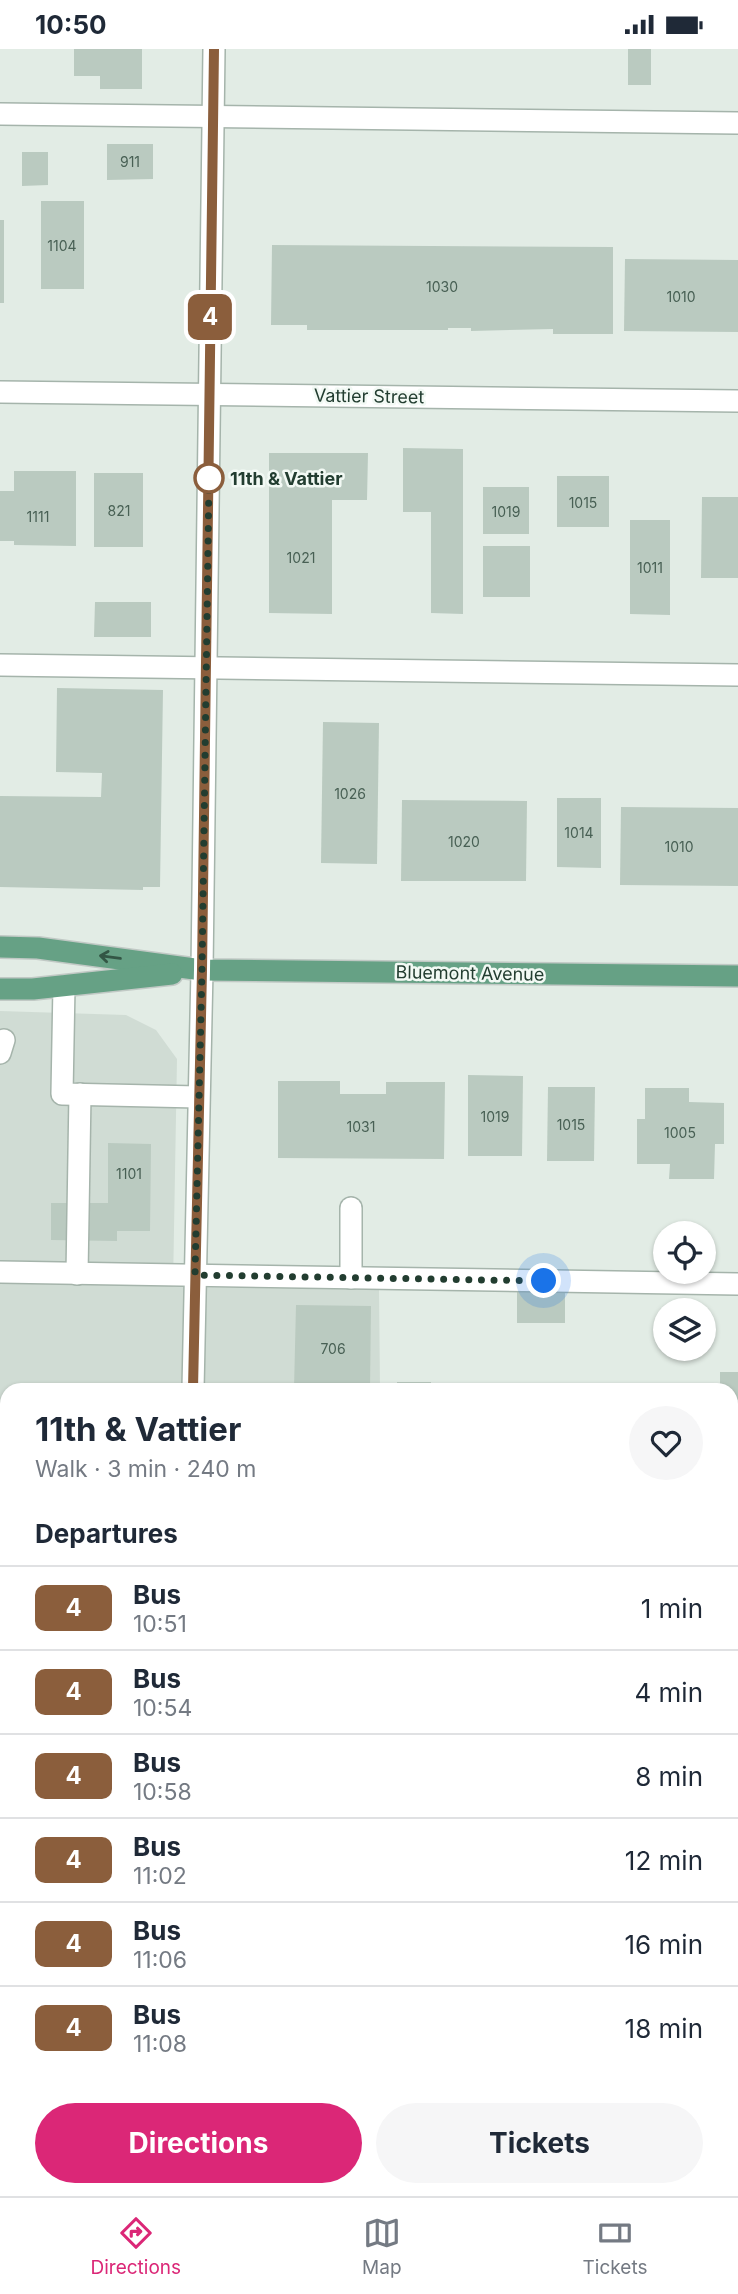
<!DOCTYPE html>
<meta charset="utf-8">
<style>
:root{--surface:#fff;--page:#f6f6f7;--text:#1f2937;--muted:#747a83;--line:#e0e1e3;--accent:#db2777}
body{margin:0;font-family:Inter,sans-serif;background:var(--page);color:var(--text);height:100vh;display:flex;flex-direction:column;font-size:26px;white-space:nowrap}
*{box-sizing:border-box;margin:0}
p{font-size:23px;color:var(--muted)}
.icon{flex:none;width:38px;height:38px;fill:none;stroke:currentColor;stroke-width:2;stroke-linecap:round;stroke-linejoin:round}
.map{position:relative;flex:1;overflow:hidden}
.side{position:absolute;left:0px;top:1334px;width:738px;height:814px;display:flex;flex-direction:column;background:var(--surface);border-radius:21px 21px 0 0;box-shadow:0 2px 5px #0004}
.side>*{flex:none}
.badge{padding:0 14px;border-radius:10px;font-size:24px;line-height:46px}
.fabs{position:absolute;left:653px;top:1172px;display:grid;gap:14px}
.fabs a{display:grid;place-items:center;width:63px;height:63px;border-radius:50%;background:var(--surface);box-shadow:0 2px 5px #0004;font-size:35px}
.you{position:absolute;width:35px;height:35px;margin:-18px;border:5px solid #fff;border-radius:50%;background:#1a73e8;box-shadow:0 0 0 10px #1a73e833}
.map>.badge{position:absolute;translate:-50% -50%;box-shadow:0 0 0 4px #fff}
h2{padding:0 35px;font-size:26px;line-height:63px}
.round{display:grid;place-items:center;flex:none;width:74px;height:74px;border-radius:37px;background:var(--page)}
.headline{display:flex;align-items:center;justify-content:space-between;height:119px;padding:0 35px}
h1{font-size:33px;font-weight:700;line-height:52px}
.action{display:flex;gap:14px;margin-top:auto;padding:14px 35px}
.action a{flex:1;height:80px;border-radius:42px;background:var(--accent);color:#fff;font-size:28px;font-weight:700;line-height:80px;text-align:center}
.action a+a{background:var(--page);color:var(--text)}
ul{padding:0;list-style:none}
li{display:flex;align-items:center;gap:21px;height:84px;padding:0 35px;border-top:2px solid var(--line)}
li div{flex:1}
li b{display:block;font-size:26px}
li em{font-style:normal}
li .badge{min-width:77px;font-weight:700;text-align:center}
.status{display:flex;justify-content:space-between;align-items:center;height:49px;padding:0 35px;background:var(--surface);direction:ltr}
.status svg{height:19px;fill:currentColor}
.tab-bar{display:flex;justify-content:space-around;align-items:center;height:98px;border-top:2px solid var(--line);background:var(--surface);font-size:19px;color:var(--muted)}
.tab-bar a{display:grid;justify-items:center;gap:4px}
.tab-bar .active{color:var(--accent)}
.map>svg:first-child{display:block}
</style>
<div class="status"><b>10:50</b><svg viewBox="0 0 49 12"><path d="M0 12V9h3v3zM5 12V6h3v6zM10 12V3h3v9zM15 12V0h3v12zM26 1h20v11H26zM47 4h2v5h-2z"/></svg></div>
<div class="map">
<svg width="738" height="2147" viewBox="0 0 738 2147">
<rect width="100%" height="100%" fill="#e2ece5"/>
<!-- built -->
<polygon fill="#d0dcd4" points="0,962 126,966 156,981 177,1010 173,1238 379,1241 380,1340 7,1340 7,2032 0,2032"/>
<!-- building -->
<g fill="#bacac0">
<polygon points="74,0 142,0 142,40 100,40 100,27 74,27"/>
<rect x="628" y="0" width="23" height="36"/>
<polygon points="107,95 153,95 153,130 107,131"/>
<polygon points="22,103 48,103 48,136 22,137"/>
<rect x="41" y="152" width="43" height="88"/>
<rect x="0" y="171" width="4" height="83"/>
<polygon points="272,196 613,198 613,285 553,285 553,280 471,282 471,279 448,279 448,281 307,281 307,276 271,276"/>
<polygon points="625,210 738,211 738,283 624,282"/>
<polygon points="403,399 463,400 463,565 431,564 431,463 403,463"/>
<polygon points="269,404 368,404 367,451 332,451 332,565 269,564"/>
<polygon points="14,422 76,422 76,497 14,496 14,492 0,492 0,442 14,442"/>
<rect x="94" y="424" width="49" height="74"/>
<rect x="557" y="427" width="52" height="51"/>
<rect x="483" y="438" width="46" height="47"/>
<polygon points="702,448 738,448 738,529 701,529"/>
<polygon points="630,471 670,471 670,566 630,565"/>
<rect x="483" y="497" width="47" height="51"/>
<polygon points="95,553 151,553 151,588 94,588"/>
<polygon points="57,639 163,641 160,838 143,838 143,841 0,838 0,747 101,748 102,724 56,723"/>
<polygon points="323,673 379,674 377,815 321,814"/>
<polygon points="557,749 601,749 601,819 557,818"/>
<polygon points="402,751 527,752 526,832 401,832"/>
<polygon points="621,758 738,759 738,837 620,836"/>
<polygon points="468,1026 523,1027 522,1107 468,1107"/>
<polygon points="278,1032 340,1032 340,1045 386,1045 386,1033 445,1033 444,1110 278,1109"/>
<polygon points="548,1038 595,1038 594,1112 547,1112"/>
<polygon points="645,1039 689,1039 689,1053 724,1054 724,1095 715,1095 714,1130 669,1130 670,1115 637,1115 637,1070 645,1070"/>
<polygon points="108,1094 151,1095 150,1182 117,1182 117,1192 51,1191 51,1154 108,1154"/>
<rect x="517" y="1242" width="48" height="32"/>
<polygon points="296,1256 371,1257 370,1340 294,1340"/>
<polygon points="720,1323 738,1323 738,1351 732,1351 732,1340 720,1340"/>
<rect x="397" y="1333" width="34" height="7"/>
<rect x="0" y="1546" width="7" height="101"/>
<rect x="732" y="1710" width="6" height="39"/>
<rect x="0" y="1806" width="7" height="99"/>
<polygon points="732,2128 738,2128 738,2147 671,2147 671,2140 732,2140"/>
<rect x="238" y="2140" width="71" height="7"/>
<rect x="375" y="2140" width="52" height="7"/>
<rect x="452" y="2140" width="56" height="7"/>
<polygon points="532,2141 577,2142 577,2147 532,2147"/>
</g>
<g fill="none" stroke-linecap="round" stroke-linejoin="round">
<!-- minor casing -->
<g stroke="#a5b4ab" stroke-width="24">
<g id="minor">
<polyline points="0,65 738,74"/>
<polyline points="0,343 738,352"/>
<polyline points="0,616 738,626"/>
<polyline points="64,937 62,1045 198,1048"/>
<polyline points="0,1004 4,991"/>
<polyline points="0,1223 738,1235"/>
<polyline points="77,1225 80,1045"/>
<polyline points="351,1229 351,1159"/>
<polyline points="193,1340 202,921 214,0"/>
<polyline points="0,1504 7,1504"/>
<polyline points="732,1513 738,1513"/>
<polyline points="0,1776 7,1777"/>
<polyline points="732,1786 738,1786"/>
<polyline points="0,2057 7,2057"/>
<polyline points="732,2066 738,2066"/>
<polyline points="178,2147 178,2140"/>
</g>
</g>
<!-- major casing -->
<g stroke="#c1c9c5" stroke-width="24">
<g id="major">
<polyline points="0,898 38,899 202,921 738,927"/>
<polyline points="0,940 33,940 172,925"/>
</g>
</g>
<!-- minor -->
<use href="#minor" stroke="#fff" stroke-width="21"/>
<!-- major -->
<use href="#major" stroke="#66a185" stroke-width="21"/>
</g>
<!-- one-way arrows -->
<defs><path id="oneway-shaft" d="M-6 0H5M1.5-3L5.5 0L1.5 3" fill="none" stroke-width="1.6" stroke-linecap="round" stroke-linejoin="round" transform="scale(1.75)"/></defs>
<use stroke="#335645" href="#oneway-shaft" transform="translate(110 908) rotate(-172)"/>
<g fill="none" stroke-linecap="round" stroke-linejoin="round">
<!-- line casing -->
<g stroke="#fff" stroke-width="16">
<polyline id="line" points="193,1340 202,921 214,0"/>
</g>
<!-- line -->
<use href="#line" stroke="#8b5e3c" stroke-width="10"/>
<!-- walk -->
<polyline stroke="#223d30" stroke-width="7" stroke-dasharray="0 12.6" points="209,429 202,921 195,1226 544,1232"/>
</g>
<!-- markers -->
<circle fill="#fff" stroke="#8b5e3c" stroke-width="3.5" cx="209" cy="429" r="14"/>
<g text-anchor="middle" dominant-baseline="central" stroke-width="5" stroke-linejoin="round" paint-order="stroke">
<!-- number labels -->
<g font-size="14" fill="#486054">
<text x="130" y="112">911</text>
<text x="62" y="196">1104</text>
<text x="442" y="237">1030</text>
<text x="681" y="247">1010</text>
<text x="583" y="453">1015</text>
<text x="119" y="461">821</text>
<text x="506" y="462">1019</text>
<text x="38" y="467">1111</text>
<text x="301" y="508">1021</text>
<text x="650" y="518">1011</text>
<text x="350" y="744">1026</text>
<text x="579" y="783">1014</text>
<text x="464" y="792">1020</text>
<text x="679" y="797">1010</text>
<text x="495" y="1067">1019</text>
<text x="571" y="1075">1015</text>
<text x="361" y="1077">1031</text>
<text x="680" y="1083">1005</text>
<text x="129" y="1124">1101</text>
<text x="333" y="1299">706</text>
</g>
<!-- street labels -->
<g font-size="18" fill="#223d30" stroke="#f2f9f4">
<text transform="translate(369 347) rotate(1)">Vattier Street</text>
<text transform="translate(470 924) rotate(1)">Bluemont Avenue</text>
</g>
<!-- stop labels -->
<g font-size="18" font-weight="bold" fill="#223d30" stroke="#f2f9f4" text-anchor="start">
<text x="230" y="429">11th &amp; Vattier</text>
</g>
</g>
</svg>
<div class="fabs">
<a><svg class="icon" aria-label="locate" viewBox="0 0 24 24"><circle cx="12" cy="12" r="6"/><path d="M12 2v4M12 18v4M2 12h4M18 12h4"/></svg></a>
<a><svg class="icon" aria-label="layers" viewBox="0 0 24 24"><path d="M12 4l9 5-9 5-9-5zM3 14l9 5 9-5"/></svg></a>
</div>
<div class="you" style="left:544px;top:1232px"></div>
<b class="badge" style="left:210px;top:268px;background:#8b5e3c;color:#fff">4</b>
<section class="side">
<div class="headline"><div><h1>11th &amp; Vattier</h1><p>Walk · 3 min · 240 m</p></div><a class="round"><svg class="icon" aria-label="heart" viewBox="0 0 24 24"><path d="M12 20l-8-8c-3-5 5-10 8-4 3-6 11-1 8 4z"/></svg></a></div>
<h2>Departures</h2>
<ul>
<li><span class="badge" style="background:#8b5e3c;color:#fff">4</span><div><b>Bus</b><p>10:51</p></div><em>1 min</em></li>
<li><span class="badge" style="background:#8b5e3c;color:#fff">4</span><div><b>Bus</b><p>10:54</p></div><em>4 min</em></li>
<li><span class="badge" style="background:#8b5e3c;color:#fff">4</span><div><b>Bus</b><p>10:58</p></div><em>8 min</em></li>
<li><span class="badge" style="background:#8b5e3c;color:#fff">4</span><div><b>Bus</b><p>11:02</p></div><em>12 min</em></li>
<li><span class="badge" style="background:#8b5e3c;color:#fff">4</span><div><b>Bus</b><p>11:06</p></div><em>16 min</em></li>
<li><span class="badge" style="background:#8b5e3c;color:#fff">4</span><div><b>Bus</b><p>11:08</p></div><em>18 min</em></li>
</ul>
<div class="action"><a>Directions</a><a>Tickets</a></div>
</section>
</div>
<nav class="tab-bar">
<a class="active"><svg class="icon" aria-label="directions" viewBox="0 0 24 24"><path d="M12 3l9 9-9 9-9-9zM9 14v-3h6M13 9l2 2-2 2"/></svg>Directions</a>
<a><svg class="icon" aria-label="map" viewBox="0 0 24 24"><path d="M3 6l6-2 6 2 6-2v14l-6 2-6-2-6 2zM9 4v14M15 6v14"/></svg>Map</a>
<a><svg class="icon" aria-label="tickets" viewBox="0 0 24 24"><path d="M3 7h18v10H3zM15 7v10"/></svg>Tickets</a>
</nav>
